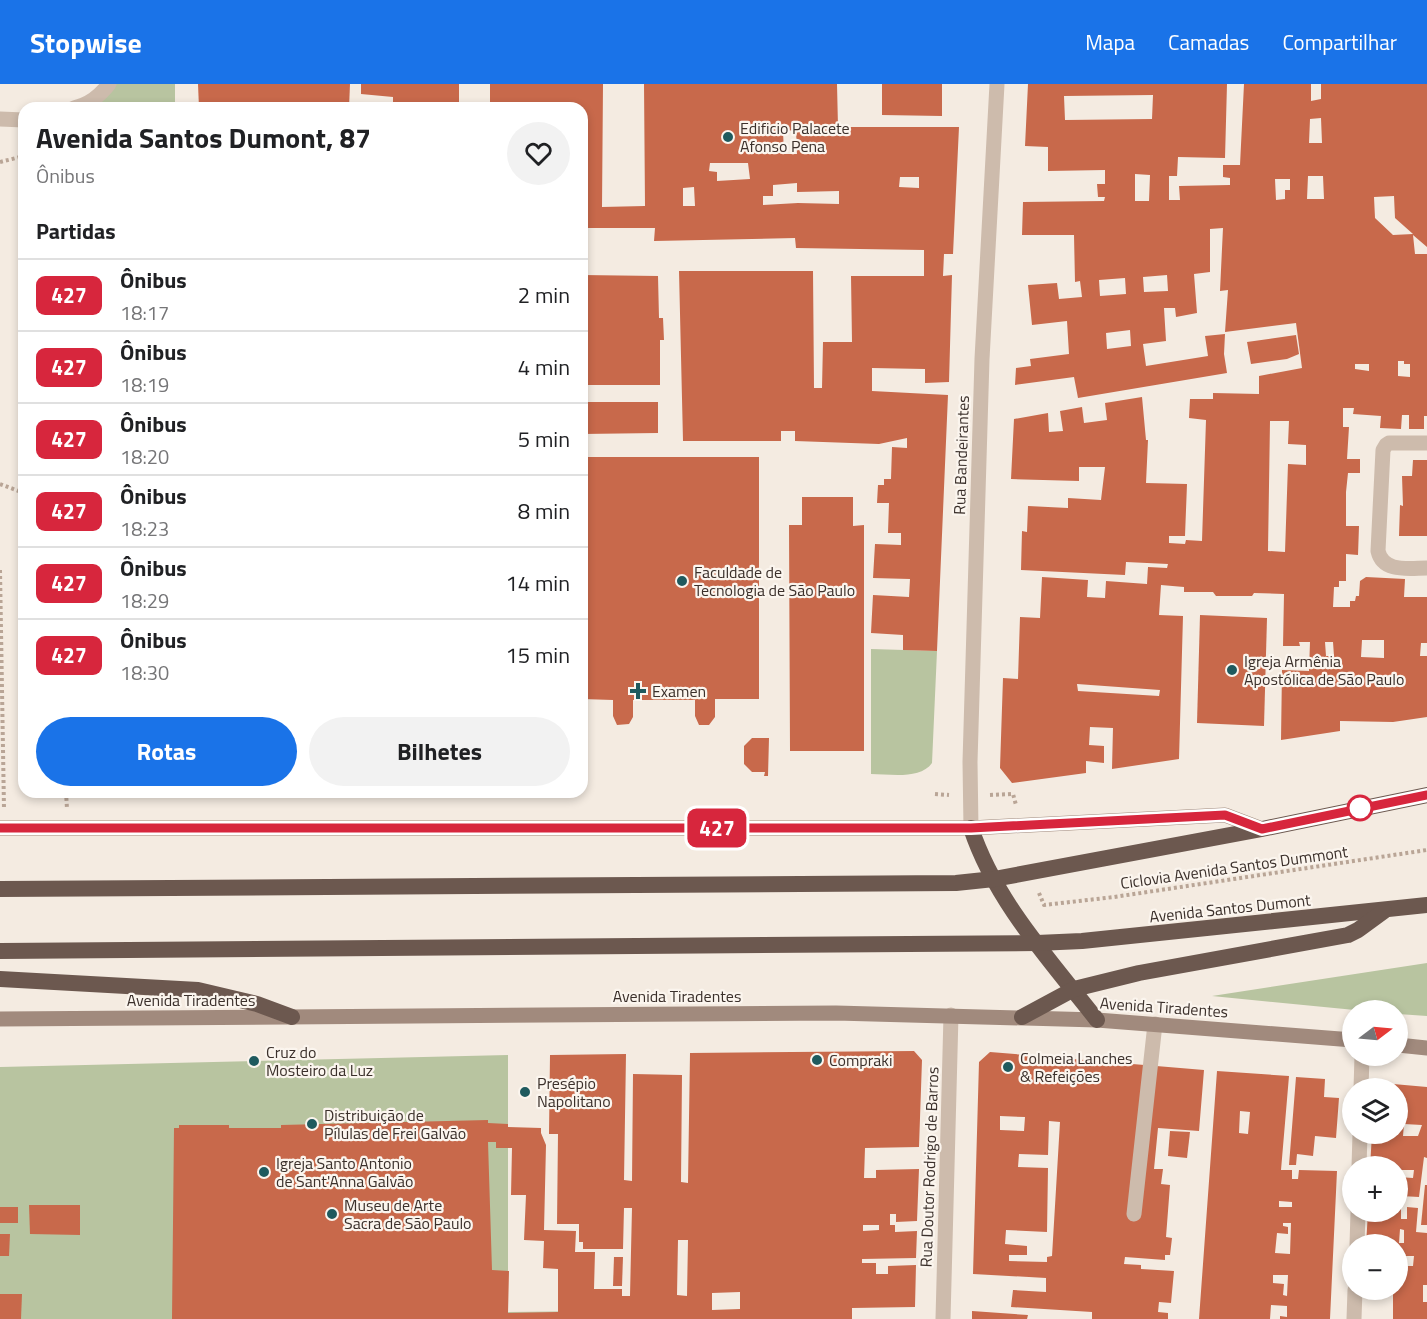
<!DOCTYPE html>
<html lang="pt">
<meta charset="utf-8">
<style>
:root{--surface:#fff;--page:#f2f2f2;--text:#202124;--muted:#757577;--line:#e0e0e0;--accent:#1a73e8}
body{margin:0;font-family:"Titillium Web",sans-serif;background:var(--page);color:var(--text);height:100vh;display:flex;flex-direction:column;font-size:22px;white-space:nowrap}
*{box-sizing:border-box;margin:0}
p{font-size:20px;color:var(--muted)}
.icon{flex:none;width:33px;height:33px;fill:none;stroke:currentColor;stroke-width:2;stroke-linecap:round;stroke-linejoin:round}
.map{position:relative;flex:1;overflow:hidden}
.side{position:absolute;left:18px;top:18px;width:570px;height:696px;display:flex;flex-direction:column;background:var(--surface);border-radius:18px;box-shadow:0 3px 9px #0003}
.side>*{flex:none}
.badge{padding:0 12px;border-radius:9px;font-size:21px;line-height:39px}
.needle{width:39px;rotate:74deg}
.tools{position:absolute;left:1342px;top:916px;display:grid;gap:12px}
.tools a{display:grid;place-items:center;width:66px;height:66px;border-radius:50%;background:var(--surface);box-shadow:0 3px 9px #0003;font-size:30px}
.map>.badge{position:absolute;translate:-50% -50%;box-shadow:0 0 0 3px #fff}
h2{padding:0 18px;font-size:22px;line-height:54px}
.round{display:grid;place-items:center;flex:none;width:63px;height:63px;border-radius:32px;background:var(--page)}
.head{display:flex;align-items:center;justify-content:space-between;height:102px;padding:0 18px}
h1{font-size:28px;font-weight:700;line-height:45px}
.primary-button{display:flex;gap:12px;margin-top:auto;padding:12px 18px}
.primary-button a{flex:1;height:69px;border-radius:36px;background:var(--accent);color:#fff;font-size:24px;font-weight:700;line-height:69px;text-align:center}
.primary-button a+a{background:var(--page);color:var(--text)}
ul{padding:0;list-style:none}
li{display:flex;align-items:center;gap:18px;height:72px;padding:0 18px;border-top:2px solid var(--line)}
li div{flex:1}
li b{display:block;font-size:22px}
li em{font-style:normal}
li .badge{min-width:66px;font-weight:700;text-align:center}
header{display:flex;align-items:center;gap:36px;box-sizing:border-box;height:84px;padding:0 30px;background:var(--accent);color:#fff}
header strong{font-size:28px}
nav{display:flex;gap:33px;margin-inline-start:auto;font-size:21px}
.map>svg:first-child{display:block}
</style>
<header>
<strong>Stopwise</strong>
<nav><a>Mapa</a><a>Camadas</a><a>Compartilhar</a></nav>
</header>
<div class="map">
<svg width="1427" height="1235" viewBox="0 0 1427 1235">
<rect width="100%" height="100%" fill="#f4ebe1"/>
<!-- green -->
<g fill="#b8c4a0">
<polygon points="106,0 175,0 175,24 77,24"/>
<path d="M871,565L937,567L932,679C920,696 889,690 871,690Z"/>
<polygon points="1427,879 1427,932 1398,930 1398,927 1365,927 1212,912"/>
<polygon points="508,971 508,1228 685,1226 685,1235 0,1235 0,983"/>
</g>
<!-- building -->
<g fill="#c8694b" fill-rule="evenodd">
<polygon points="198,0 350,0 349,24 199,24"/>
<polygon points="361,0 459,0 459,24 393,24 393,13 361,10"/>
<path d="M490,0H603L602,123L645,122L644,0H837L838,43H959L953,170H944L943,192L952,191L949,298L925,299V285L872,284V307L948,311L937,567L903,566V551L871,549L873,511L909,513L910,495L873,494L875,460L901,461V449H888L889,419H877L878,401H884V395H891L892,363L907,364V354L879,360L795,357V347H781V357H683L679,187H813L814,304H822L823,258H852L851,192H924V166L796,164L795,154L654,157L655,144H582V24H490ZM796,46L797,70H784L783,47ZM710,79H748L750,95L717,97V88L709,87ZM900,93H919V104L899,103ZM797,99V108L839,107V120L798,119L763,121V112H773V101ZM694,103L695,122H683V104Z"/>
<polygon points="882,0 942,0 942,32 882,31"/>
<path d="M1028,0H1227L1225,74L1178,73L1177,92H1169V116H1180L1179,102L1230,101V94L1223,93V81H1240L1244,0H1311V17L1321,15V0H1427V163L1413,151L1415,170H1427V332H1424V345H1409V331H1402L1401,345L1380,344L1381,332L1353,330L1354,324H1343V343H1349L1347,375H1360V389H1348L1346,408V442H1359L1358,471L1346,470V497H1339V503H1334L1333,523H1350V517H1355L1356,512H1359L1360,497L1366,493L1405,495L1404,513H1427V559H1421L1420,572H1427V633L1393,638L1340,637V647L1281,656L1282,586L1309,587L1310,558H1299L1300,562H1283L1284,510L1254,509L1252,512H1216L1213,508H1184V503L1161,501L1159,531L1183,532L1179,675L1112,685L1113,644L1090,643L1089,661L1104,662V679L1086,677V689L1012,699L1000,684L1003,594L1018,595L1020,533L1040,534L1042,493L1088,496L1087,513L1105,514L1106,497L1147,500L1148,483L1167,484L1168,480L1126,478L1125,491L1021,486L1022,447L1027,448L1028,422L1068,424V414L1101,416L1105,383H1079V397L1011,395L1014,335L1048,329L1049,348L1063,347L1060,327L1082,323L1084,339L1107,336L1105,319L1142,313L1146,356H1148L1146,399L1187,400L1185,452H1169V459L1185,460L1186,456L1202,457L1206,336L1189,334L1190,315H1213V309L1259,310V292L1302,284L1296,239L1225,248L1228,206L1220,207L1223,144L1210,145V188L1194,190L1197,229L1176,233L1175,224H1164L1166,257L1143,260L1146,282L1208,272L1205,252L1225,250L1224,270L1227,289L1078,314L1074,293L1015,301L1016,284L1031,282L1030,275L1069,270L1067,237L1032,241L1028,201L1057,199L1059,215L1082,213L1080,197L1075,198L1074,151H1022L1023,118L1104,117L1105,113H1098L1097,100H1105V86L1048,87V63L1025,62ZM1153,11L1152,35L1065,36L1064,12ZM1321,34L1322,59H1309L1310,35ZM1135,90L1150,91L1149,117H1135ZM1308,92H1323L1324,115H1307ZM1275,95H1290V106H1285V115L1276,116ZM1394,112L1395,134L1413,150L1393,151L1375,134L1374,113ZM1167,191L1168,207L1144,208L1143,193ZM1125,194L1126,210L1100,212L1099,196ZM1130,246L1131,262L1107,265L1106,249ZM1398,277H1404V280H1410V293L1398,292ZM1355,280H1369V287L1355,285ZM1270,337H1289L1288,360L1306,361V381L1288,380L1285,468L1268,467ZM1362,556H1384V574L1361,573ZM1325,558H1333L1334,572H1326ZM1077,600L1160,606L1159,612L1078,607Z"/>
<polygon points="582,191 658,192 659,234 663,234 664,256 660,256 660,301 582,301"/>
<polygon points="1296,251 1299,270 1287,275 1251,280 1247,258"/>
<polygon points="582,318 658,318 658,349 582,350"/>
<polygon points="582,373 759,373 759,615 715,615 715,633 709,641 699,641 695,632 695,616 633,616 633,633 629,640 617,641 613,632 613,616 582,615"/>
<polygon points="1413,376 1427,376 1427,452 1399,452 1400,421 1403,422 1402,392 1412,392"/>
<polygon points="802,413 853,413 853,442 864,441 864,667 790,667 789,441 802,441"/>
<polygon points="1200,531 1267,534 1264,642 1197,639"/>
<polygon points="752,654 769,654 768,692 764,692 765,688 752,688 744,680 744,662"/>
<path d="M914,967L922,976L919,1063L865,1064L864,1094H876V1086L919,1085L917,1137L896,1138V1130H890V1141H895V1148L917,1147L916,1174L862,1175V1179H876V1190H888V1182L916,1181L915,1223L852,1224V1235H172L174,1044H179V1041H229V1044H281V1041L488,1036V1039L508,1040V1043L541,1044V1049L546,1061L544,1146L576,1147L575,1168H595L594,1205H622V1212H630L632,1124H624L623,1165H583V1158H579V1140H557L558,1050H549L550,971L626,970L624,1096L632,1097L633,990L682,991L681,1098L688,1099L690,969ZM488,1058H496V1064H512L511,1111H526L524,1156L544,1157L543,1184L558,1185V1228L508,1229L509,1187L492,1186ZM863,1141H879V1146L863,1147ZM678,1156H688L687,1212L677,1211ZM740,1208V1225L712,1226V1209Z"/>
<path d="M990,968L1204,986L1199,1047L1158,1044L1154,1085H1163L1161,1100L1170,1101L1166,1153L1172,1154L1170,1171H1165V1176L1125,1173L1124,1180L1141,1181V1185L1174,1187L1171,1219L1159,1218L1158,1228L1168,1229V1235H1092V1228L1011,1223L1013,1206L1046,1208V1194L973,1190L979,978ZM1000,1032L1025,1033L1024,1047L1000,1046ZM1049,1037L1060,1038L1052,1172L1047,1173V1178L1009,1177V1171H1027V1162L1005,1160L1006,1146L1047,1148L1048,1084L1018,1083L1019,1070L1048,1071Z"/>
<path d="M1217,987L1289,992L1281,1086H1292V1095H1298L1299,1086L1337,1087L1330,1235H1280V1232L1287,1233V1222L1271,1221L1270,1235H1199ZM1240,1027L1250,1028L1248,1050L1239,1049ZM1279,1117L1292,1118V1123H1279ZM1283,1139H1291L1290,1170L1275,1169L1277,1149L1288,1150V1143L1283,1142ZM1273,1191H1288L1287,1212L1283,1211L1284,1200L1273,1199Z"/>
<polygon points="1296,993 1325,995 1324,1013 1339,1014 1336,1054 1315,1052 1313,1072 1297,1070 1296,1081 1289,1081"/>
<path d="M1382,999L1427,1003V1074L1424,1073L1419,1113L1401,1112V1135H1407V1123L1418,1124L1416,1148L1427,1149V1201H1423V1218H1427V1235H1393V1209H1391V1206H1398V1182H1413L1414,1172H1398V1161H1366L1368,1128H1398V1093L1413,1094L1414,1086H1398V1083H1370L1372,1050H1398V1005H1375ZM1404,1040L1422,1041L1418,1052H1403ZM1400,1145L1404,1146V1159H1399Z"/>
<polygon points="1170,1047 1190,1048 1187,1074 1168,1072"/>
<polygon points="1425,1101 1427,1101 1427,1141 1421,1141"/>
<polygon points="29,1121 80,1121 80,1151 30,1150"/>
<rect x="0" y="1123" width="18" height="16"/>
<polygon points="0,1150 10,1150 9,1172 0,1172"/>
<polygon points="614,1173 623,1173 622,1202 613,1202"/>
<polygon points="0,1210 22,1210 21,1235 0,1235"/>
<polygon points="972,1227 1028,1231 1027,1235 972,1235"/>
</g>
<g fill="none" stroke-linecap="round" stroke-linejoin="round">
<!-- path -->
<g stroke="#b9a596" stroke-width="4" stroke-dasharray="3 3" stroke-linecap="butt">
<polyline points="0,78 24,72"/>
<polyline points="0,400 24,409"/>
<polyline points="0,486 4,725"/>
<polyline points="66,708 67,725"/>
<polyline points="935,710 949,711"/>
<polyline points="990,711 1013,710 1016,721"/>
<polyline points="1039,809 1044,821 1114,813 1427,766"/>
</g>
<!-- service -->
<g stroke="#cdbbac" stroke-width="15">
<path d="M74,24C89,20 99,13 109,0"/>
<polyline points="0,35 24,36"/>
<polyline points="1134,1130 1155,940"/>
</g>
<!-- minor -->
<g stroke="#cdbbac" stroke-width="15">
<path d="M1427,359H1389L1386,361L1383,366L1378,467C1383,489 1409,484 1427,484"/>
<polyline points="1361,1005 1362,972"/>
<polyline points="1359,1083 1360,1050"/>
<polyline points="1357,1161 1358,1128"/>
<polyline points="943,1235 951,931"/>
<polyline points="1354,1235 1355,1206"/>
</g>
<!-- tertiary -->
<polyline stroke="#cdbbac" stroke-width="15" points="971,744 970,678 982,275 997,0"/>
<!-- secondary -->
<g stroke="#a18a7d" stroke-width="15">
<polyline points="0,744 971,744 1225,731 1262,745"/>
<polyline points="0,935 836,929 1097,936 1353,956"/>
<polyline points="1398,961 1427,964"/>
</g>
<!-- trunk -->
<g stroke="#6c584f" stroke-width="16">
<path d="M971,744C995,817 1050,876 1097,936"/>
<polyline points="0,805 956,799 994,795 1262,745 1427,711"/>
<polyline points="0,867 1037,859 1082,857 1427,821"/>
<polyline points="0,895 198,906 257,920 292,933"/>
<polyline points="1022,933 1074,905 1139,889 1348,851 1358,846 1384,827"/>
</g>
</g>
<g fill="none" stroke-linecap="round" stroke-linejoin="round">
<!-- line casing -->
<g stroke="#fff" stroke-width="14">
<polyline id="line" points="0,744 971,744 1225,731 1262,745 1427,711"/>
</g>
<!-- line -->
<use href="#line" stroke="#d7263d" stroke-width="9"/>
</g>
<!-- markers -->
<g fill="#1f5a5e" stroke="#fbf5ee" stroke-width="2">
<circle cx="728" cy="53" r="6"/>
<circle cx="682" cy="497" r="6"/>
<circle cx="1232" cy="586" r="6"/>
<path d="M635 598h6v6h6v6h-6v6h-6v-6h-6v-6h6z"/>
<circle cx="817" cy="976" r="6"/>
<circle cx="254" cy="977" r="6"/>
<circle cx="1008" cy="983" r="6"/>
<circle cx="525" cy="1008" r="6"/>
<circle cx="312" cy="1040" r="6"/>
<circle cx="264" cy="1088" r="6"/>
<circle cx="332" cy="1130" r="6"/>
</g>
<circle fill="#fff" stroke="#d7263d" stroke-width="3" cx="1360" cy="724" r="12"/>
<g text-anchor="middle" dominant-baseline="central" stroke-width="4.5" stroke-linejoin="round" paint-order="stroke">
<!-- poi labels -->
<g font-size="16" fill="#3b302b" stroke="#fbf5ee" text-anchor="start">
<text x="740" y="44">Edificio Palacete<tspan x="740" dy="18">Afonso Pena</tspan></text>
<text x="694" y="488">Faculdade de<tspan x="694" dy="18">Tecnologia de São Paulo</tspan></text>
<text x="1244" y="577">Igreja Armênia<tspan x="1244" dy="18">Apostólica de São Paulo</tspan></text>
<text x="652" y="607">Examen</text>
<text x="266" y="968">Cruz do<tspan x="266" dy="18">Mosteiro da Luz</tspan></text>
<text x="1020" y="974">Colmeia Lanches<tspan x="1020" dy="18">&amp; Refeições</tspan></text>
<text x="829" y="976">Compraki</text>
<text x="537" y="999">Presépio<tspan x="537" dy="18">Napolitano</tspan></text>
<text x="324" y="1031">Distribuição de<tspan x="324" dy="18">Pílulas de Frei Galvão</tspan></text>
<text x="276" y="1079">Igreja Santo Antonio<tspan x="276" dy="18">de Sant'Anna Galvão</tspan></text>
<text x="344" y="1121">Museu de Arte<tspan x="344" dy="18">Sacra de São Paulo</tspan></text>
</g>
<!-- street labels -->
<g font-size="16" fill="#3b302b" stroke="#fbf5ee">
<text transform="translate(961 371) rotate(-88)">Rua Bandeirantes</text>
<text transform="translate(1234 783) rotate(-8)">Ciclovia Avenida Santos Dummont</text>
<text transform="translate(1230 824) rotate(-6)">Avenida Santos Dumont</text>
<text x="677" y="912">Avenida Tiradentes</text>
<text x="191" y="916">Avenida Tiradentes</text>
<text transform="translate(1164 923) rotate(4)">Avenida Tiradentes</text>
<text transform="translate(929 1083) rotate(-88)">Rua Doutor Rodrigo de Barros</text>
</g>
</g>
</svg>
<div class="tools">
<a><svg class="needle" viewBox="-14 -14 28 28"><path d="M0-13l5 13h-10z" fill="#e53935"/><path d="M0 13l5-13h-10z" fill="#757577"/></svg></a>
<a><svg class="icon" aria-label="layers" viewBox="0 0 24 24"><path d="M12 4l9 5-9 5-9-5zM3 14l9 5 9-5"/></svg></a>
<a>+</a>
<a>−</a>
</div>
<b class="badge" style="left:717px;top:744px;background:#d7263d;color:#fff">427</b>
<section class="side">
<div class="head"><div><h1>Avenida Santos Dumont, 87</h1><p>Ônibus</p></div><a class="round"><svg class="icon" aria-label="heart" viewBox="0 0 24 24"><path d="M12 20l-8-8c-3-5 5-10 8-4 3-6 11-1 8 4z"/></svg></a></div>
<h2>Partidas</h2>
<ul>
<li><span class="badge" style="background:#d7263d;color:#fff">427</span><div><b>Ônibus</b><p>18:17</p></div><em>2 min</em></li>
<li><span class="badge" style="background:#d7263d;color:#fff">427</span><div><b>Ônibus</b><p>18:19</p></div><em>4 min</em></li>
<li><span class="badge" style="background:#d7263d;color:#fff">427</span><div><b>Ônibus</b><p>18:20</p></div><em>5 min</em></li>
<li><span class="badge" style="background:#d7263d;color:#fff">427</span><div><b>Ônibus</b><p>18:23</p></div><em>8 min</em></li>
<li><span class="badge" style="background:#d7263d;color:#fff">427</span><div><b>Ônibus</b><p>18:29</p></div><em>14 min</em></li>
<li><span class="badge" style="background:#d7263d;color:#fff">427</span><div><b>Ônibus</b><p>18:30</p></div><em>15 min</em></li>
</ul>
<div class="primary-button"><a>Rotas</a><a>Bilhetes</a></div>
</section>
</div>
